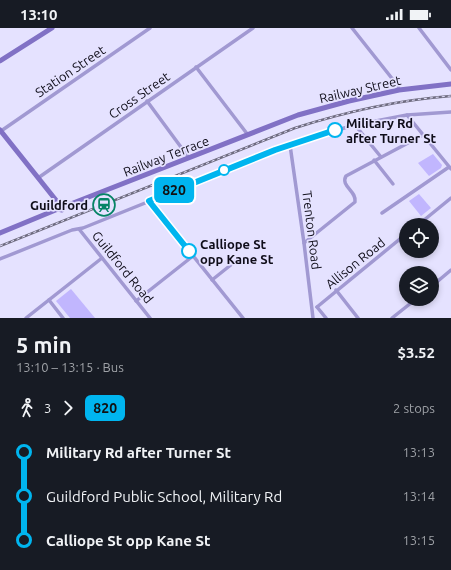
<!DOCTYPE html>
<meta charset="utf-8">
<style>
:root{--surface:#171b24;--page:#20242c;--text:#f1f3f6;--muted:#9ea1a6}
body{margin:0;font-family:Ubuntu,sans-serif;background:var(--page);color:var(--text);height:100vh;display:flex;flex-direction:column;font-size:15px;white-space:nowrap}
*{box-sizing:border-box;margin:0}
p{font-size:13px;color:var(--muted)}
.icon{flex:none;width:22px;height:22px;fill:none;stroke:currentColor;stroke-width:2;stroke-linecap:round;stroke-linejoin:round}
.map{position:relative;height:290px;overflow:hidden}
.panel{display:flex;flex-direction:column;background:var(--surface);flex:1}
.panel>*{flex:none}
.badge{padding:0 8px;border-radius:6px;font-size:14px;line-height:26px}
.controls{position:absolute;left:399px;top:190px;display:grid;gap:8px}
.controls a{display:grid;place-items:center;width:40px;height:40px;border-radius:50%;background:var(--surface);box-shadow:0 2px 6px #0003;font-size:20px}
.map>.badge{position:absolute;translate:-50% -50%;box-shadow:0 0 0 2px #fff}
.legs{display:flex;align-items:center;gap:6px;height:44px;padding:0 16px;font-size:13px}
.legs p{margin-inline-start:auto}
.head{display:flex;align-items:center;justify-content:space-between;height:68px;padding:0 16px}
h1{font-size:22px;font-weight:700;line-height:30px}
ul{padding:0 16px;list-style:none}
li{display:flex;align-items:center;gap:14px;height:44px;font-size:15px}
li i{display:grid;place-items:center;width:6px;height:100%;margin:0 5px;background:currentColor}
li i::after{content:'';width:10px;height:10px;margin:-5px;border:3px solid;border-radius:50%;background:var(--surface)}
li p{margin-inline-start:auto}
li:first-child i{background:linear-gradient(#0000 50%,currentColor 0)}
li:last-child i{background:linear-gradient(currentColor 50%,#0000 0)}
.status{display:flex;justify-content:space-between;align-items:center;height:28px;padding:0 20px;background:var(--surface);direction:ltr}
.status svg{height:11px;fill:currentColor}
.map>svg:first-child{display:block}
</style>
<div class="status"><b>13:10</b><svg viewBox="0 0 49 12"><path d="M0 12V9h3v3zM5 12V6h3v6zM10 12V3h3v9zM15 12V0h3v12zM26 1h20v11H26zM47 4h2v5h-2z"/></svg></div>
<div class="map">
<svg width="451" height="290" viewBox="0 0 451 290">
<rect width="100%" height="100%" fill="#e5e2ff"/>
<!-- green -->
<g fill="#c1b6fe">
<polygon points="433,126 442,137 441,140 429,148 418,135"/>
<polygon points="419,166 431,180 421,188 409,173"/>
<polygon points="71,261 95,290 70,290 56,273"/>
</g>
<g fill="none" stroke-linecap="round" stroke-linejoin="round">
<!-- street -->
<g stroke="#a199d2" stroke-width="3.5">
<polyline points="352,0 398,58 399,62"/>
<polyline points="419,0 451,42"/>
<polyline points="196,39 248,107"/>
<polyline points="147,73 189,130"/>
<polyline points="407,87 451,141"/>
<polyline points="355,97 381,129"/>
<polyline points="1,103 150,0"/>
<polyline points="290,117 304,215 313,290"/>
<polyline points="374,132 393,156"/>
<polyline points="38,150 253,0"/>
<polyline points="149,173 243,290"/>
<polyline points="382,185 449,139"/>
<polyline points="418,197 451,170"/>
<polyline points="79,201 150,290"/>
<path d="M304,215L355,174C357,163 340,158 346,148L423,107"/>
<polyline points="0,231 72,202 83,200 302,112 355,97 407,87 451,84"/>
<polyline points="212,252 237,232"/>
<polyline points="432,258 451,242"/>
<polyline points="336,262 358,290"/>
<polyline points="49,272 63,290"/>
<polyline points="136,273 193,228"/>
<polyline points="317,279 406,206"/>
<polyline points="317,279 326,290"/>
<polyline points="26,290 102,230"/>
<polyline points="392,290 416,271"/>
</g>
<!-- secondary -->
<g stroke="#8171c5" stroke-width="5">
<polyline points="0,33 52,0"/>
<polyline points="0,102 59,176"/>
<polyline points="63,179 298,87 349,73 399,62 451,56"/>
<polyline points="0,205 58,181 62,182 63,179 62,177"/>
</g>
<!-- rail casing -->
<g stroke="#6e6b7f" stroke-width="2.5">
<path id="rail" d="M0,218L295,100C345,84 398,72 451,68"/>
</g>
<!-- rail -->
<use href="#rail" stroke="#e5e2ff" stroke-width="1" stroke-dasharray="3" stroke-linecap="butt"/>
</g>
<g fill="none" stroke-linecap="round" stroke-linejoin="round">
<!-- line-1 casing -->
<g stroke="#fff" stroke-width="9">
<polyline id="line-1" points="189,223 149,173 275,122 335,102"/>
</g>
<!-- line-1 -->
<use href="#line-1" stroke="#00b5ef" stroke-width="6"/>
</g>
<!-- icons -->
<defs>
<g id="station-ring" transform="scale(1.15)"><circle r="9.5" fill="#e5e2ff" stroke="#068466" stroke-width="1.5"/><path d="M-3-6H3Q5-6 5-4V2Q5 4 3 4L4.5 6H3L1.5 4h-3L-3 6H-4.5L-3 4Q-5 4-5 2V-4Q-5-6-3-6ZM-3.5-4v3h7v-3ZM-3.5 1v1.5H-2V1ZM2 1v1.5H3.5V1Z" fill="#068466"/></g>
</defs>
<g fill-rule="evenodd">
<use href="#station-ring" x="104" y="177"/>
</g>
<!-- markers -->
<g fill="#fff" stroke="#00b5ef" stroke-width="2">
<circle cx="335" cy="102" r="7"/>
<circle cx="224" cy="142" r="5"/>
<circle cx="189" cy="223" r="7"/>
</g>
<g text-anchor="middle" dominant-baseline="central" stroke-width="3.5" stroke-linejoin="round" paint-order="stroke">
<!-- street labels -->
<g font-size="13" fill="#0f0d19" stroke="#e5e2ff">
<text transform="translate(70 43) rotate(-34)">Station Street</text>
<text transform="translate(360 61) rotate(-13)">Railway Street</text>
<text transform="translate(139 67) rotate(-35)">Cross Street</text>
<text transform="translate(166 128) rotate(-21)">Railway Terrace</text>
<text transform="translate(312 202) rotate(83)">Trenton Road</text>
<text transform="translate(355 235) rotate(-39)">Allison Road</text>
<text transform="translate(123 239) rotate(51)">Guildford Road</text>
</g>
<!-- stop labels -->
<g font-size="13" font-weight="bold" fill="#0f0d19" stroke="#e5e2ff" text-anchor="start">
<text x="346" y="95">Military Rd<tspan x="346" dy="15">after Turner St</tspan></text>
<text x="200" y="216">Calliope St<tspan x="200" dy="15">opp Kane St</tspan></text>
</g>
<!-- poi labels -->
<g font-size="13" font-weight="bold" fill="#0f0d19" stroke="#e5e2ff" text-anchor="end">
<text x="88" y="177">Guildford</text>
</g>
</g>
</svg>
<div class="controls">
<a><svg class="icon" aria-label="locate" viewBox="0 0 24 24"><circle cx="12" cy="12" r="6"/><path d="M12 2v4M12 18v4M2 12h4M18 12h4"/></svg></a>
<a><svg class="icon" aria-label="layers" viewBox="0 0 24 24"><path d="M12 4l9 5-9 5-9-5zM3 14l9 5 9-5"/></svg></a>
</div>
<b class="badge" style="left:174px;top:162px;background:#00b5ef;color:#111">820</b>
</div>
<section class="panel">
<div class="head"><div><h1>5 min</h1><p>13:10 – 13:15 · Bus</p></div><b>$3.52</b></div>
<div class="legs"><svg class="icon" aria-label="walk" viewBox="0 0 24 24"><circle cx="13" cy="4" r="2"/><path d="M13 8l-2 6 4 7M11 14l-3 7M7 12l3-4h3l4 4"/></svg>3<svg class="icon" aria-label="forward" viewBox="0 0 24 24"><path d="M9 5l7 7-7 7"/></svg><b class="badge" style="background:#00b5ef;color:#111">820</b><p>2 stops</p></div>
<ul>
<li><i style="color:#00b5ef"></i><b>Military Rd after Turner St</b><p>13:13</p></li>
<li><i style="color:#00b5ef"></i><span>Guildford Public School, Military Rd</span><p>13:14</p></li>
<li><i style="color:#00b5ef"></i><b>Calliope St opp Kane St</b><p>13:15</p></li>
</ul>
</section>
